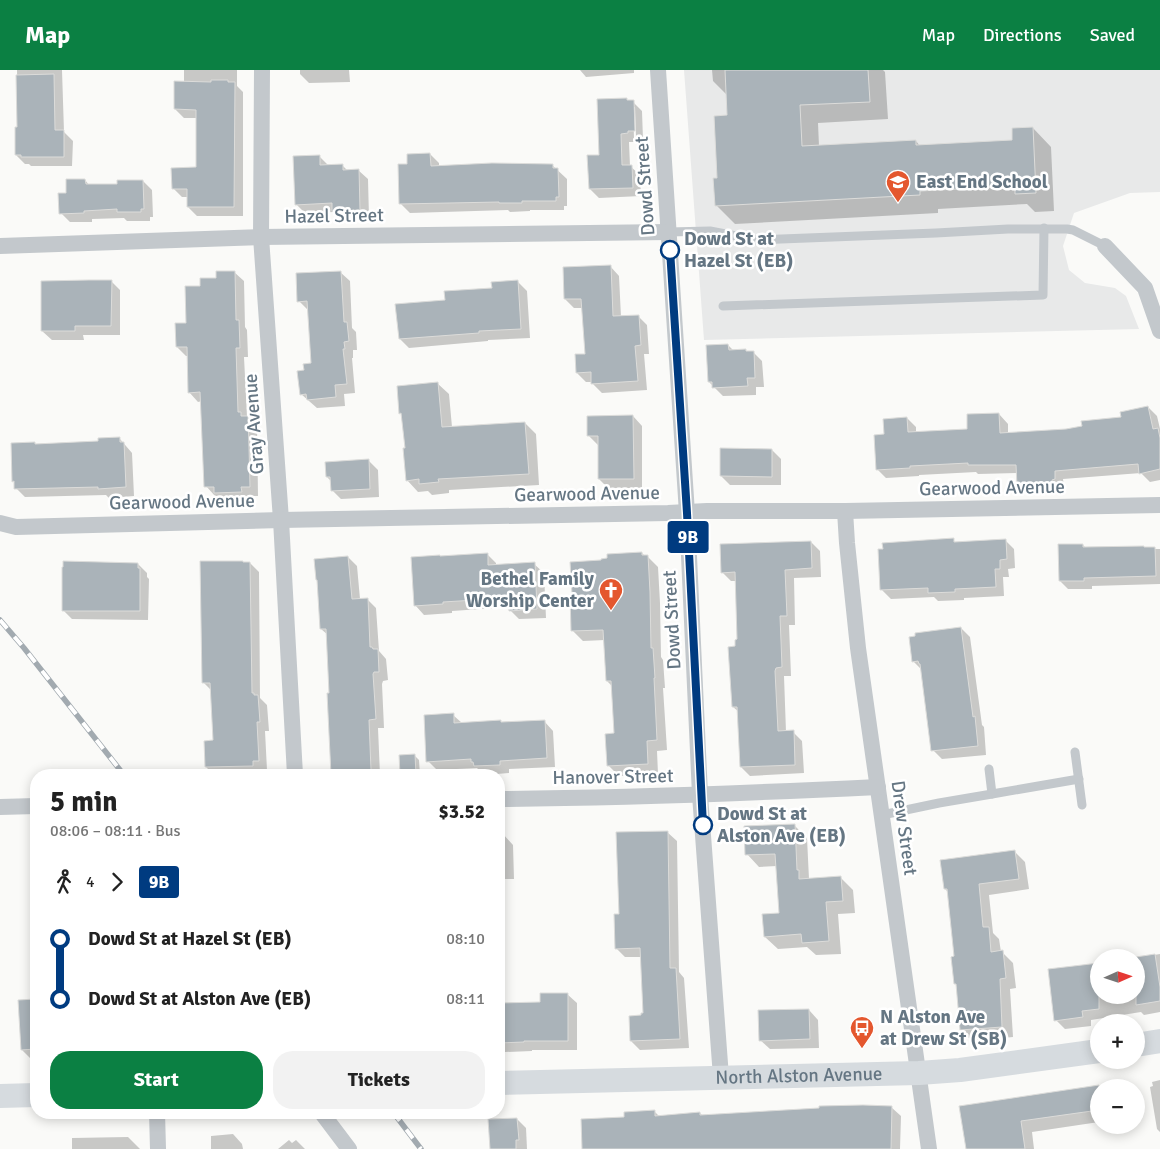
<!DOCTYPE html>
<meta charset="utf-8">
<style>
:root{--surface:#fff;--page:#f2f2f2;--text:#222;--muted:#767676;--accent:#0b8043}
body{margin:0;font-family:Signika,sans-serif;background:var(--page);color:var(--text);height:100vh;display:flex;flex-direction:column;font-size:19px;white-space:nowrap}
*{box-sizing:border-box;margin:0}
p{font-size:16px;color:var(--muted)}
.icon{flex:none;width:28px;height:28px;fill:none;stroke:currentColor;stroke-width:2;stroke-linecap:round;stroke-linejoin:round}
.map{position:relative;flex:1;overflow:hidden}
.sheet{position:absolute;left:30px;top:699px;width:475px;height:350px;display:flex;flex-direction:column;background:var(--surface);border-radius:20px;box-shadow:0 2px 12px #0003}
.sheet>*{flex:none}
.badge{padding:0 10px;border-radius:4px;font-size:18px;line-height:32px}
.needle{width:32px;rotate:87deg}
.tools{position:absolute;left:1090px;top:879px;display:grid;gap:10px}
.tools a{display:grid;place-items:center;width:55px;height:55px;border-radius:50%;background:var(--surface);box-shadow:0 2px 12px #0003;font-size:25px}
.map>.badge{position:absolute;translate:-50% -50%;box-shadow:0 0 0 2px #fff}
.legs{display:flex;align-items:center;gap:8px;height:55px;padding:0 20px;font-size:16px}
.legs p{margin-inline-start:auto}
.headline{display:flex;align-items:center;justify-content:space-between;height:85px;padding:0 20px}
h1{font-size:28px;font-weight:700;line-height:38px}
.action{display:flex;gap:10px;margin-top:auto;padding:10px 20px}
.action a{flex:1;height:58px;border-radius:20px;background:var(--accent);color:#fff;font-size:20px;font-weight:700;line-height:58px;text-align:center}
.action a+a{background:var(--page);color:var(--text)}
ul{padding:0 20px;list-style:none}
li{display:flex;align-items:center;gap:18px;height:60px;font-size:19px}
li i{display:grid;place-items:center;width:8px;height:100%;margin:0 6px;background:currentColor}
li i::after{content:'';width:12px;height:12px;margin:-6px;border:4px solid;border-radius:50%;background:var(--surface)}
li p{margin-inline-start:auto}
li:first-child i{background:linear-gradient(#0000 50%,currentColor 0)}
li:last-child i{background:linear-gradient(currentColor 50%,#0000 0)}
header{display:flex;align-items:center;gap:30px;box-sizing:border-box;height:70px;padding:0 25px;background:var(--accent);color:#fff}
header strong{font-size:24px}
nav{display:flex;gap:28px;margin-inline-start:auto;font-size:18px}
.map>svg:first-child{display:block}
</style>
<header>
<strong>Map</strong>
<nav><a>Map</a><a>Directions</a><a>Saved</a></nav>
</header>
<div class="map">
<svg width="1160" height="1079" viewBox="0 0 1160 1079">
<rect width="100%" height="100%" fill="#fafaf8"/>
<!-- built -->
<polygon fill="#e8e9e9" points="684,0 1160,0 1160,122 1130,123 1074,143 1063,176 1069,200 1085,213 1115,218 1126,226 1139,259 704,270"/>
<!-- shadow -->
<g fill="#0003" fill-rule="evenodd">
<polygon points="17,0 62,0 64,62 73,71 72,96 31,96 29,94 25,94 16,85 18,58"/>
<polygon points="184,0 237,0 237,16 243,22 243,146 197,146 188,137 188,127 182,127 173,118 197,98 197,48 184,48 175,39 184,13"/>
<polygon points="300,0 349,0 350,12 309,13 300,4"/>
<polygon points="580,0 634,0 634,3 586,7"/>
<polygon points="712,0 883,0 885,2 888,49 818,53 819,76 916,71 920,76 1013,71 1033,58 1051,77 1054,141 1035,142 1027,134 938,139 938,143 735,154 716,135 719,109 729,46 728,26 713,11"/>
<path d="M629,32H633L642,41L643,70H637V72H629L630,96L640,105L641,126L599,128L590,119L600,86ZM633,37H635L636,68H634Z"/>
<polygon points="430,84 439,93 439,97 552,95 567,109 567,136 564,136 564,140 530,140 530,141 510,142 508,140 410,143 401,134 409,95"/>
<polygon points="319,86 328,95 342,95 348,101 358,100 368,109 369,148 342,149 335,142 305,143 296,134"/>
<polygon points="85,110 90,116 118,116 143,111 152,120 153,147 150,147 150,151 127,151 124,148 92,149 92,152 70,152 61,143 68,124"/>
<polygon points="610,196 619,206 621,247 638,246 647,255 649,284 644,284 647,320 602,323 593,314 592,312 586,312 577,303 576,285 586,285 583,238 574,238 565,229"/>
<polygon points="234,202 244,211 245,257 247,260 248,287 244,287 247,347 257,356 258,426 250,426 250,431 224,431 218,426 215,426 206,416 202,331 198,332 189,322 188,286 186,286 177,277 201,217"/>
<polygon points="340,202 350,211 352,258 356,262 357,280 353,280 353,288 352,288 355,323 344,324 345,336 317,338 301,324 305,301 313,294 308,240 299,231"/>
<polygon points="111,211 120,220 120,265 83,265 84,270 52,270 42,261"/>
<polygon points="518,212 527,221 530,268 488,270 488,271 409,278 400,269 446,231"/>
<polygon points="728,275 734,281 745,280 748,282 753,282 762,291 764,317 756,317 756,325 723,326 709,312"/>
<polygon points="437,313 449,324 452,357 525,353 536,364 539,415 449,420 449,423 432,425 428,421 418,422 407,410 406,379 403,345 400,343"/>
<polygon points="1148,337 1157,346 1160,359 1160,410 1150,412 1141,403 1063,409 1064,418 1061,418 1061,424 1027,425 1018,416 1017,403 978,404 976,402 919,405 919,406 886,408 877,399 886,365 907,348 916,357 916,363 968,360 999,344 1008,354 1008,364 1066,361 1123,349"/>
<polygon points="633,346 642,356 642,418 608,418 599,409 600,375 598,375 589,366"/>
<polygon points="120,369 132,383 134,426 109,428 106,425 25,427 16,418 16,414 13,411 35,373 36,375 99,372"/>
<polygon points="772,380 781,389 781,415 730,415 721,406"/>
<polygon points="368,390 378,400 379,427 341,429 332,420 332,412 327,407"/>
<polygon points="953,470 956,473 1005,470 1014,479 1015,498 1008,499 1009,507 1003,507 1004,526 964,528 964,530 938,531 934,527 891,529 882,520"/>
<polygon points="811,472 820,481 821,507 794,508 795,555 789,555 791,606 784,606 786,662 793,662 802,671 804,703 750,706 741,697 739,642 733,637 736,577 738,571 737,511 731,511 722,502"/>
<polygon points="1083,475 1086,478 1160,479 1160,514 1092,516 1092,519 1068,519 1060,511"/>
<polygon points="642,483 645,486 647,486 658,497 660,533 661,587 663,590 665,618 663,618 667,680 657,681 658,704 619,706 608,695 615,665 613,617 607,611 605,570 583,571 572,560 602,491"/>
<polygon points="487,484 496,493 496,496 534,494 544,503 546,548 519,549 510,540 510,537 452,541 452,543 424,545 415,535"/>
<polygon points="348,487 357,496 360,529 367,529 376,538 379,581 386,589 388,610 383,611 382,614 384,658 378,658 380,705 332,705 331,624 328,565 321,559"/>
<polygon points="250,493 259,502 260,628 267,635 269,661 265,661 267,700 261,700 261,704 214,705 206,697 215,671 212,621 203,612"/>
<polygon points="138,494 147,503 147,507 149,509 148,550 72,549 63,540"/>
<polygon points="961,558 970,567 982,655 984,657 986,685 942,689 933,680 922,600 913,591"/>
<polygon points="453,645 462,653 502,654 544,651 553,661 555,697 509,699 509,703 484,705 477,698 437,700 428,691"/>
<polygon points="414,685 419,690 420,705 401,705"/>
<polygon points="795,756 807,768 809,809 840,807 853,820 855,843 838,844 841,884 816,885 807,877 778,879 765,867 780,844 777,796 759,797 747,784"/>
<polygon points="667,762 677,771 679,902 684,908 689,978 640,980 631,971 642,946 644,944 641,887 625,887 616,878 620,845"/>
<polygon points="499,764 503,764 513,775 514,809 504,809 505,826 499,827"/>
<polygon points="1014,781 1025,792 1029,819 989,825 993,863 999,869 1001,882 1002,882 1013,893 1016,918 1010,919 1013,967 972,971 961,960 957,916 955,913 956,887 949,823 945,819"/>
<polygon points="1160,884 1160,942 1144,945 1141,942 1091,950 1091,956 1065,959 1056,950 1099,925 1136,925 1136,888"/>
<polygon points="567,924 577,933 577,980 532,980 532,981 505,982 504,980 499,981 499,934 541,933"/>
<polygon points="20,931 36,931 36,988 31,989 22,980"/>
<polygon points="809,940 818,950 819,978 770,979 760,970"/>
<polygon points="1160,1010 1160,1062 1157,1059 1150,1017 1153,1016 1152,1012"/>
<polygon points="1112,1014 1115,1018 1099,1018 1099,1052 1032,1062 1034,1079 967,1079 961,1037"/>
<polygon points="891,1037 901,1046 900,1079 584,1079 626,1048 654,1041 660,1047 700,1043 703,1046"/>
<polygon points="517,1049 526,1058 527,1079 491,1079"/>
<polygon points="233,1064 242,1074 243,1079 211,1079 211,1066"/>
<polygon points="128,1067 140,1079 72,1079 72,1068"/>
<polygon points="289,1070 292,1073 296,1070 305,1079 278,1079"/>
</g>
<!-- building -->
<g fill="#aab3b9" stroke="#dcdcda">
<polygon points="725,0 868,0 870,32 800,35 802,76 916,70 916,75 1012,70 1012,58 1033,57 1036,123 1015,124 1015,116 920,121 920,125 715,136 713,108 717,108 714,46 727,45"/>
<polygon points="54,4 55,60 64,60 64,87 21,87 21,85 15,85 15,57 17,57 16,5"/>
<polygon points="211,10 228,10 228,12 235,12 234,137 187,137 187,119 172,119 171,98 196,97 196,40 174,39 174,11 211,12"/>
<polygon points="627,28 627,30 634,30 635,61 628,61 628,63 621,64 622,95 632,95 633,118 589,119 587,85 599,85 597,29"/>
<polygon points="430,83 431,96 492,93 553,94 553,98 558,98 559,127 556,127 556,131 522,131 522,133 499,133 499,132 399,134 398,94 407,94 407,84"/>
<polygon points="320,85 320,95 343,94 343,100 359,99 360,140 332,141 332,133 295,135 293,86"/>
<polygon points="66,109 85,109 86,114 117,114 117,110 143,110 144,139 141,139 141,142 117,142 117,139 84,141 84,143 59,144 58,123 66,123"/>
<polygon points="611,195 613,246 639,245 641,275 635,276 638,311 591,314 591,302 576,303 575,284 585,284 581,229 564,229 563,197"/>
<polygon points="216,201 235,201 236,250 239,250 240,278 236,278 238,342 241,342 241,346 248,346 249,377 250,417 241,417 242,422 214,423 214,417 204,417 200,322 188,323 187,277 176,277 175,253 186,253 185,216 200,216 200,208 216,208"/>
<polygon points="341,201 344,252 347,252 349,271 344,272 345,279 343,279 347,314 335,315 336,327 307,330 306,324 300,325 297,301 304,300 303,294 311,293 307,231 297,232 296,203"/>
<polygon points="89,210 112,210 111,256 75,256 75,261 41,261 41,211"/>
<polygon points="518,210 521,259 479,261 479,263 399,269 395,234 445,230 444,221 492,218 491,212"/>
<polygon points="728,274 729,280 746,279 746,281 754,281 755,308 747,308 748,316 712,318 712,312 708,312 706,275"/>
<polygon points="438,312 442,357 525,352 529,404 438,409 439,412 419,414 419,409 406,411 403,378 405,378 401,343 399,344 397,316"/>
<polygon points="1148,336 1153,359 1158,358 1160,368 1160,399 1139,404 1138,394 1055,401 1055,409 1052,410 1052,415 1017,417 1016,395 968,395 968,393 910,396 910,398 876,400 874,365 884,364 883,349 907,347 908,362 967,359 967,344 999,343 1000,363 1066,359 1082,356 1081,351 1121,347 1120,342"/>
<polygon points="633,345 634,409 598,409 598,366 587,366 587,346"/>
<polygon points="120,367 120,372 124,372 126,417 98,419 98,417 14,419 14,411 12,412 11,373 35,372 35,374 98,371 98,368"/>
<polygon points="720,378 772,379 772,407 720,406"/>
<polygon points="369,389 370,419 331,421 330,407 326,407 325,392"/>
<polygon points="954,468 954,472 1006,469 1007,489 1000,490 1000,499 995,499 996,517 955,519 955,522 928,523 928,518 880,520 878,479 883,479 882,473"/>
<polygon points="811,471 812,498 785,500 787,546 780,546 782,597 776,598 775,601 778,661 794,660 795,695 740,697 737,637 732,637 728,577 735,576 735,570 737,569 735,502 721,503 720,474"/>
<polygon points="1058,474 1083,474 1083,477 1144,476 1144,477 1155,477 1156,506 1084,508 1084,511 1059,511"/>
<polygon points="642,482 642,485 648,485 650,522 651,578 653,578 655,608 654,608 657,670 647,671 648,694 607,696 605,664 614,663 611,611 606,611 603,560 571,561 570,524 572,524 570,492 601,490 601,489 607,488 607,484"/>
<polygon points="488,483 488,495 535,492 537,539 509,541 508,528 443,532 443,534 414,536 411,487 440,485 440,486"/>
<polygon points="348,486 352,529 368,528 370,577 372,577 373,579 378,579 379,602 374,602 373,604 376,649 369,650 371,700 366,701 366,705 331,705 327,623 329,623 326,559 320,559 317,510 316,510 314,489"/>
<polygon points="63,491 138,493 138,498 140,498 140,541 62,541 62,497 63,497"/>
<polygon points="200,491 243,491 243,492 250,492 252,623 254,623 254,625 258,625 260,652 257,652 259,691 253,691 253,696 205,697 204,671 213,670 210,613 202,613"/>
<polygon points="961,557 973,647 975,646 978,676 931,681 920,594 919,594 918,591 912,592 909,567 915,566 915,563"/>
<polygon points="454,643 454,653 501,650 501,652 545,650 547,688 500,691 500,695 474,696 473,692 471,692 471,689 426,692 424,645"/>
<polygon points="415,684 416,705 400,705 399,685"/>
<polygon points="795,754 797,800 799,800 799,809 841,806 843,831 826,832 829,871 802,873 801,864 764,867 762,844 779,843 775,784 745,785 744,756"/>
<polygon points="668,761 670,898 676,898 680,969 630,971 629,946 641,945 641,943 643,943 640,878 615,879 614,844 619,844 616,762"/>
<polygon points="1015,780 1019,809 979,814 983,857 989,857 991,882 1003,880 1006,908 1000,909 1002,957 960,960 956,914 954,914 951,887 954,886 947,819 944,819 940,790"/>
<polygon points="1155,884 1160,917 1160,931 1136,935 1136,887"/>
<polygon points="1099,893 1099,939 1082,941 1083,947 1054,951 1048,899"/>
<polygon points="540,923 568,923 568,971 524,971 524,972 499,973 499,933 540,932"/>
<polygon points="36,929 36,979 21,980 18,930"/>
<polygon points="809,939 810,969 759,971 758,940"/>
<polygon points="1099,1015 1099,1040 1021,1051 1025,1079 966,1079 959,1036"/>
<polygon points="863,1035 892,1036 891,1079 582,1079 581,1049 624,1047 624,1042 655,1040 655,1046 700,1042 700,1045 819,1038 819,1036"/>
<polygon points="517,1048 519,1070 516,1070 516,1079 490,1079 488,1049"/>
</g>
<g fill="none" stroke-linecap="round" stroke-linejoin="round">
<!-- lane -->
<g stroke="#c3c8cc" stroke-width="9">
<polyline points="669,162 710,161 757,170 936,163 1008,159 1067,159 1073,160 1105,176"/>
<polyline points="723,236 1043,225 1044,158"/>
<polyline points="1075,682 1082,735"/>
<polyline points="989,699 992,724 1079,709"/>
<polyline points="882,745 939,733 992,724"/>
</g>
<!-- street -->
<g stroke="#c3c8cc" stroke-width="16">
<polyline points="262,0 261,167 281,450 295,705"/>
<polyline points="658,0 687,443 700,725 721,1007"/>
<polyline points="0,176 261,167 669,162"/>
<polyline points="1105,176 1145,218 1160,261"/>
<polyline points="845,441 847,473 858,578 929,1079"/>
<polyline points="0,453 16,457 281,450 668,443 707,441 845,441 1160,435"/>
<path d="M499,729C625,728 751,723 878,717"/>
<polyline points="0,737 36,736"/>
<polyline points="157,1042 158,1079"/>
<polyline points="321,1042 349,1079"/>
</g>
<!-- secondary -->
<g stroke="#d6dbdf" stroke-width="24">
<polyline points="1136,975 1160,971"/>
<path id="s1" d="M499,1013L919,1003L960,1000L1099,981"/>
<polyline points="0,1026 36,1025"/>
</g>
<!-- rail casing -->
<g stroke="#a2aab0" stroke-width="5.5">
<g id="rail">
<polyline points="0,550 24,578 124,705"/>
<polyline points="393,1042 421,1079"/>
</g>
</g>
<!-- rail -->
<use href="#rail" stroke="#fff" stroke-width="4" stroke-dasharray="11" stroke-linecap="butt"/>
</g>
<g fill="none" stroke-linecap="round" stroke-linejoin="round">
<!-- line-1 casing -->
<g stroke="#fff" stroke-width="11">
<polyline id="line-1" points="670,180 687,443 703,755"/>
</g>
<!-- line-1 -->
<use href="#line-1" stroke="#003b80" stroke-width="8"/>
</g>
<!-- icons -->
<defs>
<g id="school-pin" transform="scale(1.25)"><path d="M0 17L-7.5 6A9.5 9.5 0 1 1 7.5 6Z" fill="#e4572e" stroke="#fff"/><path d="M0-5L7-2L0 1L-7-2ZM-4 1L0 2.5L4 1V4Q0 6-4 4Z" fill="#fff"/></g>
<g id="church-pin" transform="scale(1.25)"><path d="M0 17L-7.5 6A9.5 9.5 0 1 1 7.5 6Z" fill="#e4572e" stroke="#fff"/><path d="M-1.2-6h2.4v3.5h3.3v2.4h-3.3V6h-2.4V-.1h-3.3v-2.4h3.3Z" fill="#fff"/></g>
<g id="bus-pin" transform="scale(1.25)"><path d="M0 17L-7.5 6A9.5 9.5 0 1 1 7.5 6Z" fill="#e4572e" stroke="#fff"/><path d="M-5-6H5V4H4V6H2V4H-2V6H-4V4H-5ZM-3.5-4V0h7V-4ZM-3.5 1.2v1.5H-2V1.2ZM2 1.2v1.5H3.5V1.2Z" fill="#fff"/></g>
</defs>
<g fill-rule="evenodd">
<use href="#school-pin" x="898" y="112"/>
<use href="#church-pin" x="611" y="520"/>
<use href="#bus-pin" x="862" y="958"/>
</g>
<!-- markers -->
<g fill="#fff" stroke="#003b80" stroke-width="2.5">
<circle cx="670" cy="180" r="9"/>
<circle cx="703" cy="755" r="9"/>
</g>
<g text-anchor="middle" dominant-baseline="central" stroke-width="5" stroke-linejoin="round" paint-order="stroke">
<!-- poi labels -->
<g font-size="19" font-weight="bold" fill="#657683" stroke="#fff" text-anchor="start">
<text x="916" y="112">East End School</text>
<text x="594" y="509" text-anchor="end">Bethel Family<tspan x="594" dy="22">Worship Center</tspan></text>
<text x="880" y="947">N Alston Ave<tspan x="880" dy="22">at Drew St (SB)</tspan></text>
</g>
<!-- street labels -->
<g font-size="19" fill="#657683" stroke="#fff">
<text transform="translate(645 116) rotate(-94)">Dowd Street</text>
<text transform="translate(334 146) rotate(-1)">Hazel Street</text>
<text transform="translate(254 354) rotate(-94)">Gray Avenue</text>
<text transform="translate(992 418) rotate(-1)">Gearwood Avenue</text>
<text transform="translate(587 424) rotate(-1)">Gearwood Avenue</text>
<text transform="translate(182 432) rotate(-1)">Gearwood Avenue</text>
<text transform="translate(672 550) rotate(-93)">Dowd Street</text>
<text transform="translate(613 707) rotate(-1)">Hanover Street</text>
<text transform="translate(904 758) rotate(82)">Drew Street</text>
<text stroke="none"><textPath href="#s1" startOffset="300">North Alston Avenue</textPath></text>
</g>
<!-- stop labels -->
<g font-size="19" font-weight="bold" fill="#657683" stroke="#fff" text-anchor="start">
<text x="684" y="169">Dowd St at<tspan x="684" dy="22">Hazel St (EB)</tspan></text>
<text x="717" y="744">Dowd St at<tspan x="717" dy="22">Alston Ave (EB)</tspan></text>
</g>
</g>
</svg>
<div class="tools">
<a><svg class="needle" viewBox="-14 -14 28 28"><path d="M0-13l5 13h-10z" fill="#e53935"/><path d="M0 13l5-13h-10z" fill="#767676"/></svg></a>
<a>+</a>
<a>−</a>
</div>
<b class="badge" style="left:688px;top:467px;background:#003b80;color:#fff">9B</b>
<section class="sheet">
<div class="headline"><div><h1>5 min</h1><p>08:06 – 08:11 · Bus</p></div><b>$3.52</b></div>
<div class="legs"><svg class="icon" aria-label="walk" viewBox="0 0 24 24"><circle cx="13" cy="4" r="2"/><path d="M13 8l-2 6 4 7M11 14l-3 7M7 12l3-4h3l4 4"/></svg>4<svg class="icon" aria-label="forward" viewBox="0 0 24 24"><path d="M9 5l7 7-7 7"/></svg><b class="badge" style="background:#003b80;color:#fff">9B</b></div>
<ul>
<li><i style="color:#003b80"></i><b>Dowd St at Hazel St (EB)</b><p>08:10</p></li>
<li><i style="color:#003b80"></i><b>Dowd St at Alston Ave (EB)</b><p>08:11</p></li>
</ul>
<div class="action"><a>Start</a><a>Tickets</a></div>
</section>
</div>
